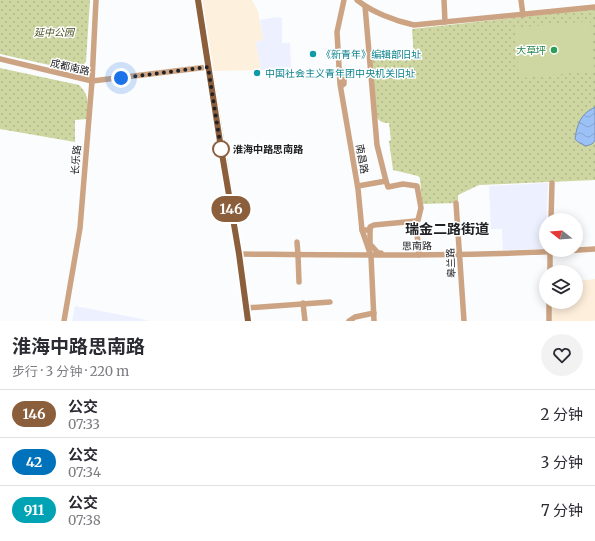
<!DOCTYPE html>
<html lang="zh">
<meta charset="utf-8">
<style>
:root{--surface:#fff;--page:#f2f2f3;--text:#2b2b33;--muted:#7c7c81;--line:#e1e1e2}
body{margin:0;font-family:Merriweather,"Noto Sans SC",serif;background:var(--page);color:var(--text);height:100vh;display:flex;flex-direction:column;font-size:15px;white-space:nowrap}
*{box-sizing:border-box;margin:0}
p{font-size:13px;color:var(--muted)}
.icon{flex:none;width:22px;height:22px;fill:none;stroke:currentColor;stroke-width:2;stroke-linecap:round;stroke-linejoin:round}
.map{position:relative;height:321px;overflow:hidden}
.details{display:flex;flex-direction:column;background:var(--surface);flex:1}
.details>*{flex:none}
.badge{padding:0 8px;border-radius:13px;font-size:14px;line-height:26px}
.needle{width:26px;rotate:287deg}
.tools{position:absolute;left:539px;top:213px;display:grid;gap:8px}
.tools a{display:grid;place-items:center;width:44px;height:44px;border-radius:50%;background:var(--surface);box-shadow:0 2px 10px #0003;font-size:20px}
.you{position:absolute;width:20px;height:20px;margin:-10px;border:3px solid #fff;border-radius:50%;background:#1a73e8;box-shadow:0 0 0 6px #1a73e833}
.map>.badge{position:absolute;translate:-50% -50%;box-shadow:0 0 0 2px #fff}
.round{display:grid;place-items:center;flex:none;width:42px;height:42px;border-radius:21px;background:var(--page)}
.summary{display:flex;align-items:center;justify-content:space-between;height:68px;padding:0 12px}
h1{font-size:19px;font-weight:700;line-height:30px}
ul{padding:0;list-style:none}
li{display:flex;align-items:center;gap:12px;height:48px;padding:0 12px;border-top:1px solid var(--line)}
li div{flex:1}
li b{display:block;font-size:15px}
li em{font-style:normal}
li .badge{min-width:44px;font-weight:700;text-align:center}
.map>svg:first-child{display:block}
</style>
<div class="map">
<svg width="595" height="321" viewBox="0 0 595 321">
<defs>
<pattern id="park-dots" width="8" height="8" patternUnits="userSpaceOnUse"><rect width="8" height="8" fill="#ced6a1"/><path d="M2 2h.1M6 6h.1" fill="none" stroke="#b1b78a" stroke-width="1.8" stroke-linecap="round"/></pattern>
<pattern id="water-waves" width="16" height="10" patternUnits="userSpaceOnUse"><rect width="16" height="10" fill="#9bc1f6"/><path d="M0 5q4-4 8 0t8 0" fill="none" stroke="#85a6d3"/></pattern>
</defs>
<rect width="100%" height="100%" fill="#fbfcfd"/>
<!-- commercial -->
<polygon fill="#fdf0dc" points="202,0 252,0 258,11 263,40 256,42 261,70 213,71"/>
<!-- built -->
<g fill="#edf0fe">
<polygon points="277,17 282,18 282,43 290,43 291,67 261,70 256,42 263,40 260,20"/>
<polygon points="548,183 545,249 503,250 502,229 491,229 489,186"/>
<polygon points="75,306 142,319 148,321 72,321"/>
</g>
<!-- medical -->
<polygon fill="#feefdc" points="595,279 595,320 594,321 551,321 551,302 576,302 576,281"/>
<!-- park -->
<g fill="url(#park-dots)">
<polygon points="0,0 90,0 86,61 83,66 76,71 0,54"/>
<path d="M595,9V180L479,185L458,195V203L422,204L420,178L418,176L393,170L389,141L391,140L389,123C381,123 379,121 375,115L370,54L398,50L399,60L414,59L412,29Z"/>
<path d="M0,68L79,85C91,97 87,104 87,119L75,120V142L0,129Z"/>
</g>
<!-- pitch -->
<polygon fill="#ced6a1" points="590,21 594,71 519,78 515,28"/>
<!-- water -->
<path fill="url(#water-waves)" stroke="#7691b7" d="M595,107V140C593,145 589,145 585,146C581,143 578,143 575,139C576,130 579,118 587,112C589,110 592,109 595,107Z"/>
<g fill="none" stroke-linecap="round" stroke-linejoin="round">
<!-- minor -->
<g stroke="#cda483" stroke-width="5.5">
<polyline points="344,0 337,32 340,84 358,189 362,230 371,256 374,321"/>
<path d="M357,0C372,12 395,21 414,25L595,7"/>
<polyline points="444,0 445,22"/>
<polyline points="521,0 523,15"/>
<polyline points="365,6 377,145 386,181"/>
<polyline points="0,59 92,81 208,67"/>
<polyline points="340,71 342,71 344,72 344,84 341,86"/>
<polyline points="358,186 386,181 388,187 403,184 417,186 421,208 418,220 416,221"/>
<polyline points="456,203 464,321"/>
<polyline points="551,220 552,183"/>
<polyline points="362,230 370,230 370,227 374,225 416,221 419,255"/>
<polyline points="370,230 370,244 378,253 381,253"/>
<polyline points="297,242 298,255 299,282"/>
<path d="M239,254C357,255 476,257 595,249"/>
<polyline points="550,272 550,250"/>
<polyline points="303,303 305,321"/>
<polyline points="246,308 330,302"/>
<polyline points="64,321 80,228 92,81 96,0"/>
<polyline points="349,321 355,317 374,313"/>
<polyline points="549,321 549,302"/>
</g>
<!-- major -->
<polyline stroke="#9f5801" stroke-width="7" points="198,0 239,254 248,321"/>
</g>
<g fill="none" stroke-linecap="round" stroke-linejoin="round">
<!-- line casing -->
<g stroke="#fff" stroke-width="9">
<polyline id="line" points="198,0 221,148 239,254 248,321"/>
</g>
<!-- line -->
<use href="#line" stroke="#8b5e3c" stroke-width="6"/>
<!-- walk -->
<polyline stroke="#212225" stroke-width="4" stroke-dasharray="0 7.2" points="121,78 208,67 221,149"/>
</g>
<!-- markers -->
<circle fill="#2e9e5b" stroke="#fff" stroke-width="1.5" cx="554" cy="50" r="4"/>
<g fill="#0f9aa8" stroke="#fff" stroke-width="1.5">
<circle cx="313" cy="54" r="4"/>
<circle cx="257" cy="73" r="4"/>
</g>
<circle fill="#fff" stroke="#8b5e3c" stroke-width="2" cx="221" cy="149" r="8"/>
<g text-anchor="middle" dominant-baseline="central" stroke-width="3" stroke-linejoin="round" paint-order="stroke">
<!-- park labels -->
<g font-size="10" font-style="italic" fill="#474c1c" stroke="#fff">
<text x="54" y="32">延中公园</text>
</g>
<!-- leisure labels -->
<g font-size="10" fill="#27864d" stroke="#fff" text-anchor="end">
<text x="546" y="50">大草坪</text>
</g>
<!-- culture labels -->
<g font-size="10" fill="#0d838f" stroke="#fff" text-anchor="start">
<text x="321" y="54">《新青年》编辑部旧址</text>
<text x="265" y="73">中国社会主义青年团中央机关旧址</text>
</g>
<!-- street labels -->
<g font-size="10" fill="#212225" stroke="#fff">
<text transform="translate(70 67) rotate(13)">成都南路</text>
<text transform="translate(362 159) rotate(80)">南昌路</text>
<text transform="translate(76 160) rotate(-85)">长乐路</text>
<text transform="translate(417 246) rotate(-1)">思南路</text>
<text transform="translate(451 263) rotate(-93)">皋兰路</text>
</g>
<!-- stop labels -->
<g font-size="10" font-weight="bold" fill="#212225" stroke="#fff" text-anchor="start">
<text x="233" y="149">淮海中路思南路</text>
</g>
<!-- district labels -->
<g font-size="14" font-weight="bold" fill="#212225" stroke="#fff">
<text x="447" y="229">瑞金二路街道</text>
</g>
</g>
</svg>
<div class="tools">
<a><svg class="needle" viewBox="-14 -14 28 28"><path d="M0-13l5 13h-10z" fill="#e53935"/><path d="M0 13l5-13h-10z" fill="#7c7c81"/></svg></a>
<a><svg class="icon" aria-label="layers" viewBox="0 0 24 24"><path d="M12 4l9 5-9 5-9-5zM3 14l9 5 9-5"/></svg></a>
</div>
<div class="you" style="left:121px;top:78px"></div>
<b class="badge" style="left:231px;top:209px;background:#8b5e3c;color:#fff">146</b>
</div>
<section class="details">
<div class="summary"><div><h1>淮海中路思南路</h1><p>步行 · 3 分钟 · 220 m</p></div><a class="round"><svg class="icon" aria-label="heart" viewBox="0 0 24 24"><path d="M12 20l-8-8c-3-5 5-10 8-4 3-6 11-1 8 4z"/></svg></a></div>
<ul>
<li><span class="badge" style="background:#8b5e3c;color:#fff">146</span><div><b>公交</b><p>07:33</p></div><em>2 分钟</em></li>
<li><span class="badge" style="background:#0072bc;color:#fff">42</span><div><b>公交</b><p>07:34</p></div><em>3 分钟</em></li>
<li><span class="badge" style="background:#00a3b4;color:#fff">911</span><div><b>公交</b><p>07:38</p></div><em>7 分钟</em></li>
</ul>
</section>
